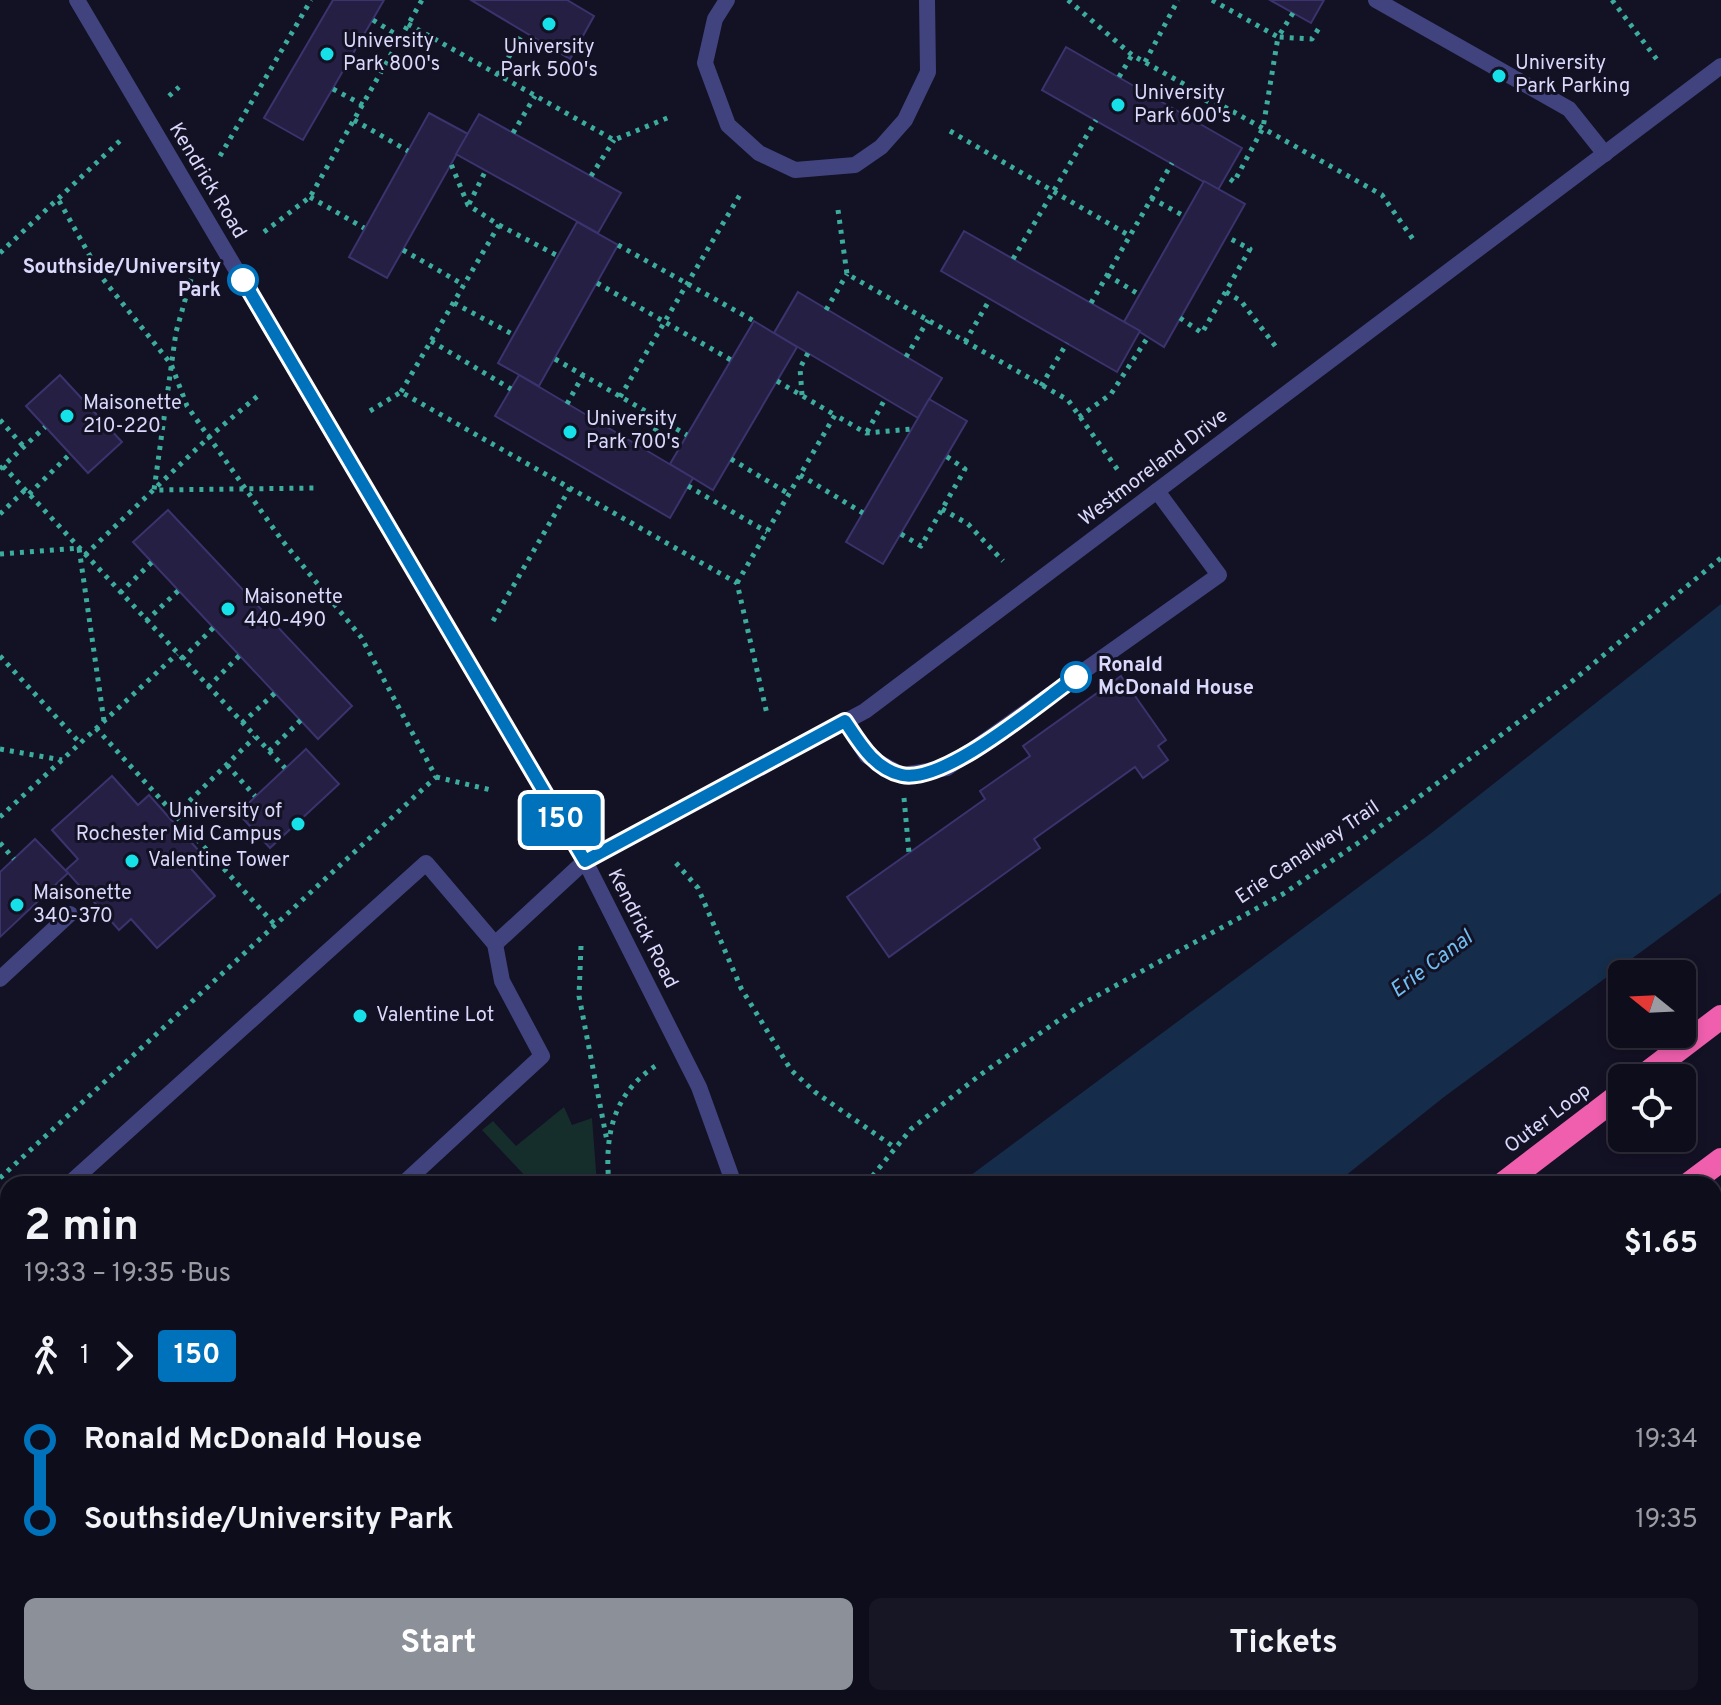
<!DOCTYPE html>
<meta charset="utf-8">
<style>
:root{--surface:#0e0d1b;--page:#171624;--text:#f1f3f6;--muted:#9b9ca3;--line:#2e2d3a;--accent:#8c9099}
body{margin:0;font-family:Overpass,sans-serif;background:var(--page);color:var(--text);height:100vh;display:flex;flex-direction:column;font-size:30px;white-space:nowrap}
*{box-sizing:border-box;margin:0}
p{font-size:26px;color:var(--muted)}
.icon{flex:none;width:44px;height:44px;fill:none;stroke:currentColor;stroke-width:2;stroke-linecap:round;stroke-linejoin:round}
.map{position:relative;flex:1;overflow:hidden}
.drawer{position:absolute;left:0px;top:1176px;width:1722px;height:530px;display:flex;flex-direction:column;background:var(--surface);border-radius:24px 24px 0 0;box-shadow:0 4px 12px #0003,0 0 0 2px var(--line)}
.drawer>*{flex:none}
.badge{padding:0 16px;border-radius:6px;font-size:28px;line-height:52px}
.needle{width:52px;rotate:288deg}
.buttons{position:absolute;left:1608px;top:960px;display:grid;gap:16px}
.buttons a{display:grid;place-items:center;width:88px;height:88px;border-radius:12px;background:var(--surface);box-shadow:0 4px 12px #0003,0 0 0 2px var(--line);font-size:40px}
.map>.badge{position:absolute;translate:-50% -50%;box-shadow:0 0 0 4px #fff}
.legs{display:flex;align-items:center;gap:12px;height:88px;padding:0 24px;font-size:26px}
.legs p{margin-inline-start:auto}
.headline{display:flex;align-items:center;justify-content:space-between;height:136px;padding:0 24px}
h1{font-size:44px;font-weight:700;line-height:60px}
.action{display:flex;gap:16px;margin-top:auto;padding:16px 24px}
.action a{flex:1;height:92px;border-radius:12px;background:var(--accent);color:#fff;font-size:32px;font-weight:700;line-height:92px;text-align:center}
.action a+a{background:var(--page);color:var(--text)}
ul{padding:0 24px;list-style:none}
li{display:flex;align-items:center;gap:28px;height:80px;font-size:30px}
li i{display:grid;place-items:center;width:12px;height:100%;margin:0 10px;background:currentColor}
li i::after{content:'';width:20px;height:20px;margin:-10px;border:6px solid;border-radius:50%;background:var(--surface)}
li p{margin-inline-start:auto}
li:first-child i{background:linear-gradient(#0000 50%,currentColor 0)}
li:last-child i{background:linear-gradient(currentColor 50%,#0000 0)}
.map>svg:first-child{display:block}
</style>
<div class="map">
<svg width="1721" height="1705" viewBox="0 0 1721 1705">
<rect width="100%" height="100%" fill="#131124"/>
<!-- green -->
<g fill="#152d2b">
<polygon points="564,1107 572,1125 592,1118 597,1184 519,1184 526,1177 482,1130 493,1121 516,1146"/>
<polygon points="0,1337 8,1344 8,1529 0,1538"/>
</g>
<!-- water -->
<g fill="#152d4a">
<polygon points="1721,604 1721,893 1444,1097 1335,1184 959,1184 1430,834"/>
<polygon points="385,1698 536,1698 527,1705 375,1705"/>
<polygon points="562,1698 677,1698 668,1705 553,1705"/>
</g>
<!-- building -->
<g fill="#241f43" stroke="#3b336d" stroke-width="2">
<polygon points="333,0 384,0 303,140 264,118"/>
<polygon points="471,0 567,0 594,16 570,59"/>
<polygon points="1270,0 1324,0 1311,23"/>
<polygon points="1066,47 1242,148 1218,190 1042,90"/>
<polygon points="429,113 468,134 387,278 349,257"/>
<polygon points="479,114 621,193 598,233 456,154"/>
<polygon points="1204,181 1245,204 1164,347 1124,322"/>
<polygon points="577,222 618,245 539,386 498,363"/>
<polygon points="964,231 1140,331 1117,372 941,271"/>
<polygon points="798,292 942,378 918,418 774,333"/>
<polygon points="754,321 797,347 713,490 670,464"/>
<polygon points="60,375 122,442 88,473 26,406"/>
<polygon points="519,375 693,478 670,518 495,416"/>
<polygon points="929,399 967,421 883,564 846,542"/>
<polygon points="168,510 352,706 318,739 133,542"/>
<polygon points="1121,676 1166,740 1158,746 1168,760 1143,778 1135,767 1034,839 1040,848 889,957 847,897 985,799 980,791 1030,756 1023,746"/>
<polygon points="306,749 339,784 270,848 238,813"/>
<polygon points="112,776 138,805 149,795 199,851 186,863 215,896 157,948 131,919 119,930 68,873 66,870 78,859 52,830"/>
<polygon points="35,839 68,873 0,937 0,872"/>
<polygon points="0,1305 8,1313 8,1344 0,1337"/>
<polygon points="8,1529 8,1560 0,1568 0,1538"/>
</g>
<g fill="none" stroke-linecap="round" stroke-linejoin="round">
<!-- path -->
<g stroke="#3cac9e" stroke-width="5" stroke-dasharray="4 6" stroke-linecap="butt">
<polyline points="1068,0 1132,55 1382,195 1415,242"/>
<polyline points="1212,0 1278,37 1263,128 1234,182 1226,176"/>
<polyline points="1612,0 1658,61"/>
<polyline points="1293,13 1278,37 1312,39 1319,28"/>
<polyline points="373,20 400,37"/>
<polyline points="408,24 614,140 672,116"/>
<polyline points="1145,62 1178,0"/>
<polyline points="498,75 523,33"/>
<polyline points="1119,77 1132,55"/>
<polyline points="333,89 363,105"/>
<polyline points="169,96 179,87"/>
<polyline points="354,120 408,151"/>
<polyline points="1195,120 1208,98"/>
<polyline points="950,131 1130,236"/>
<polyline points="513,133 535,96"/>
<polyline points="220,156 311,0"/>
<polyline points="591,176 614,140"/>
<polyline points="310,197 364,228"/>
<polyline points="1151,198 1184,216"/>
<polyline points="469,204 486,170"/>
<polyline points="838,210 847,274 1068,400 1120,473"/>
<polyline points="499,225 558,256"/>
<polyline points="264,232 310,197 422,0"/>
<polyline points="618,245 754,321"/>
<polyline points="403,250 464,285"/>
<polyline points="0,253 124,137"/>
<polyline points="1013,259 1096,120"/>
<polyline points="1107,275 1140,295"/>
<polyline points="191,279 176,332 154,490 316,488"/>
<polyline points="597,283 731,360"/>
<polyline points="1226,292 1241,301 1276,347"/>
<polyline points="454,303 514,335"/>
<polyline points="1091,303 1172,163"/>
<polyline points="826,310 847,274"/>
<polyline points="1180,318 1202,333 1250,249 1227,237"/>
<polyline points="431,341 511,389"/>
<polyline points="965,342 990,299"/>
<polyline points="906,357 928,320"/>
<polyline points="555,359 687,435"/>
<polyline points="777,381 835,415"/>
<polyline points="1041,386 1067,343"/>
<polyline points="401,392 499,225 468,205 451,164"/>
<polyline points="802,395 800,368 808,353"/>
<polyline points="620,397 741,193"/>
<polyline points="567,404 583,375"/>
<polyline points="370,411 401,392 737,583 767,714"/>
<polyline points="1079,417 1111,394 1148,337"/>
<polyline points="0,420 24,447"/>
<polyline points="867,432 885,399"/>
<polyline points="645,449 661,420"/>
<polyline points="731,459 789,494"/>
<polyline points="3,466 285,768"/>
<polyline points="0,469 45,427"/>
<polyline points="800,475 863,513"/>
<polyline points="688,486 767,532"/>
<polyline points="29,494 70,454"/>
<polyline points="942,509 968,524 1003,561"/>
<polyline points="0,514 25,490"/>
<polyline points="901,534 921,546 965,469 946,456"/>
<polyline points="0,554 79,548 104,721"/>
<polyline points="85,555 209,437 260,394"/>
<polyline points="737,583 835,415 866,433 912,429"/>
<polyline points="120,593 152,562"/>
<polyline points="146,621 179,590"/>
<polyline points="493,621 570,488"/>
<polyline points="0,656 80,743"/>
<polyline points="182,659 214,627"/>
<polyline points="208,687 240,655"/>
<polyline points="242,723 275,693"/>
<polyline points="96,728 275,925"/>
<polyline points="0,749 62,760"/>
<polyline points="269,751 301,720"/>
<polyline points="227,765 255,796"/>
<polyline points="436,777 491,790"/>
<polyline points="904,798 909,853"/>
<polyline points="175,815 255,737"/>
<polyline points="0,817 177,654"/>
<polyline points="0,843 14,859"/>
<polyline points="676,863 698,888 741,988 791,1070 815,1092 894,1147"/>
<polyline points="581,946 579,996 607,1141"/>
<polyline points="0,1178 436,777 361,637 281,539 187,406 171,364 103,279 58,199"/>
<path d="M609,1184C604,1133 614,1091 660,1063"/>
<polyline points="866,1184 911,1129 980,1075 1082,1004 1283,894 1358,843 1570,683 1721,558"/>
<polyline points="55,1705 67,1698"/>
</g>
<!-- service -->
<g stroke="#41437e" stroke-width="16">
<polyline points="1376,0 1569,109 1605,154"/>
<polyline points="845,721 867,756 902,775 947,768 1219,575 1157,491"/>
<polyline points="495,944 585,861"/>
<polyline points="0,979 70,914"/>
<polyline points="69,1184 426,863 495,944 502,981 542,1056 403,1184"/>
<polyline points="0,1206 8,1214"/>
<polyline points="1714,1604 1721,1605"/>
<polyline points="1452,1705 1458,1698"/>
</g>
<!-- minor -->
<g stroke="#41437e" stroke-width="16">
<polyline points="727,0 715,19 705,63 728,125 759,153 795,170 855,165 881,147 905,120 928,72 927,0"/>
<polyline points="585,861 865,711 1721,66"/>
</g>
<!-- tertiary -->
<g stroke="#41437e" stroke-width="16">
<polyline points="77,0 585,861 699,1087 734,1184"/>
<polyline points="938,1698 941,1705"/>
</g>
<!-- motorway -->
<g stroke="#ef5fad" stroke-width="24">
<polyline points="1641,1078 1721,1017"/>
<polyline points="1503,1184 1622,1093"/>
<polyline points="1689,1184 1721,1160"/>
<polyline points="1714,1493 1721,1493"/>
<polyline points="704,1705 713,1698"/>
<polyline points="820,1705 829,1698"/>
<polyline points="1007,1705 1016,1698"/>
<polyline points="1082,1705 1093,1698"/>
</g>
</g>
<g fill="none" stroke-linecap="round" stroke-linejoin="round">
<!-- line-1 casing -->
<g stroke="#fff" stroke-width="18">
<path id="line-1" d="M243,280L585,861L845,721C859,742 874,769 902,775C945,784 1039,703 1076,677"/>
</g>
<!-- line-1 -->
<use href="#line-1" stroke="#0072bc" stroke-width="12"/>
</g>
<!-- markers -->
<g fill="#17e1e8" stroke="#131124" stroke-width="3">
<circle cx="549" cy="24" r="8"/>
<circle cx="327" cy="54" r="8"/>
<circle cx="1499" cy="76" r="8"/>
<circle cx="1118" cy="105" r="8"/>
<circle cx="67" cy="416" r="8"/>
<circle cx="570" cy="432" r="8"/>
<circle cx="228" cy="609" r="8"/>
<circle cx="298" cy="824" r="8"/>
<circle cx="132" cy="861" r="8"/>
<circle cx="17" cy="905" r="8"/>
<circle cx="360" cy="1016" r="8"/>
</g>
<g fill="#fff" stroke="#0072bc" stroke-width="4">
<circle cx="243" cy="280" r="14"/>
<circle cx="1076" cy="677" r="14"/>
</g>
<g text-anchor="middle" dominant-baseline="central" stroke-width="6" stroke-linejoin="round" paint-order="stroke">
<!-- poi labels -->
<g font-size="20" fill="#dad8fb" stroke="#131124" text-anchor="start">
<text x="343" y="42">University<tspan x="343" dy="23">Park 800's</tspan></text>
<text x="549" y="48" text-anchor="middle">University<tspan x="549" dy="23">Park 500's</tspan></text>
<text x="1515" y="64">University<tspan x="1515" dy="23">Park Parking</tspan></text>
<text x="1134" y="94">University<tspan x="1134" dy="23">Park 600's</tspan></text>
<text x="83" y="404">Maisonette<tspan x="83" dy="23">210-220</tspan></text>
<text x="586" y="420">University<tspan x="586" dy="23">Park 700's</tspan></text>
<text x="244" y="598">Maisonette<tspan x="244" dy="23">440-490</tspan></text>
<text x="282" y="812" text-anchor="end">University of<tspan x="282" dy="23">Rochester Mid Campus</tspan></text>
<text x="148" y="861">Valentine Tower</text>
<text x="33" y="894">Maisonette<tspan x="33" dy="23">340-370</tspan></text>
<text x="376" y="1016">Valentine Lot</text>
</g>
<!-- street labels -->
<g font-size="20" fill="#dad8fb" stroke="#131124">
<text transform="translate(207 181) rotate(59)">Kendrick Road</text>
<text transform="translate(1154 468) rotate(-37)">Westmoreland Drive</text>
<text transform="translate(1308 853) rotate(-34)">Erie Canalway Trail</text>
<text transform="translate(642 929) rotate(63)">Kendrick Road</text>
<text transform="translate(1548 1119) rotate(-37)">Outer Loop</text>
</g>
<!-- stop labels -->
<g font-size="20" font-weight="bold" fill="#dad8fb" stroke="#131124" text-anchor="end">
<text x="221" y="268">Southside/University<tspan x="221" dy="23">Park</tspan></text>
<text x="1098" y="666" text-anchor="start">Ronald<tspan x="1098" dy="23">McDonald House</tspan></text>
</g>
<!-- water labels -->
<g font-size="22" font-style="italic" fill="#70bef1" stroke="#131124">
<text transform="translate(1432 965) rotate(-37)">Erie Canal</text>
</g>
</g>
</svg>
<div class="buttons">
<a><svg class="needle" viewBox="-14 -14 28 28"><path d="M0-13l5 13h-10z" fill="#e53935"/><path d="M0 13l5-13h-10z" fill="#9b9ca3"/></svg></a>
<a><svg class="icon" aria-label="locate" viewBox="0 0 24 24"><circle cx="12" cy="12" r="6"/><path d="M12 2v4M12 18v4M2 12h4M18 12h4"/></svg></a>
</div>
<b class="badge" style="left:561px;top:820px;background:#0072bc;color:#fff">150</b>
<section class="drawer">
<div class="headline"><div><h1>2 min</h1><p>19:33 – 19:35 · Bus</p></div><b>$1.65</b></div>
<div class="legs"><svg class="icon" aria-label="walk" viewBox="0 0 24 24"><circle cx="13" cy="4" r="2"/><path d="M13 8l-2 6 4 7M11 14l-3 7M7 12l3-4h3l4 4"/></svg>1<svg class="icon" aria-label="forward" viewBox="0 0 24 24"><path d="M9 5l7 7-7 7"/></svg><b class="badge" style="background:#0072bc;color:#fff">150</b></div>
<ul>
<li><i style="color:#0072bc"></i><b>Ronald McDonald House</b><p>19:34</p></li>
<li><i style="color:#0072bc"></i><b>Southside/University Park</b><p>19:35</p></li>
</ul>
<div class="action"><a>Start</a><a>Tickets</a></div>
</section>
</div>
